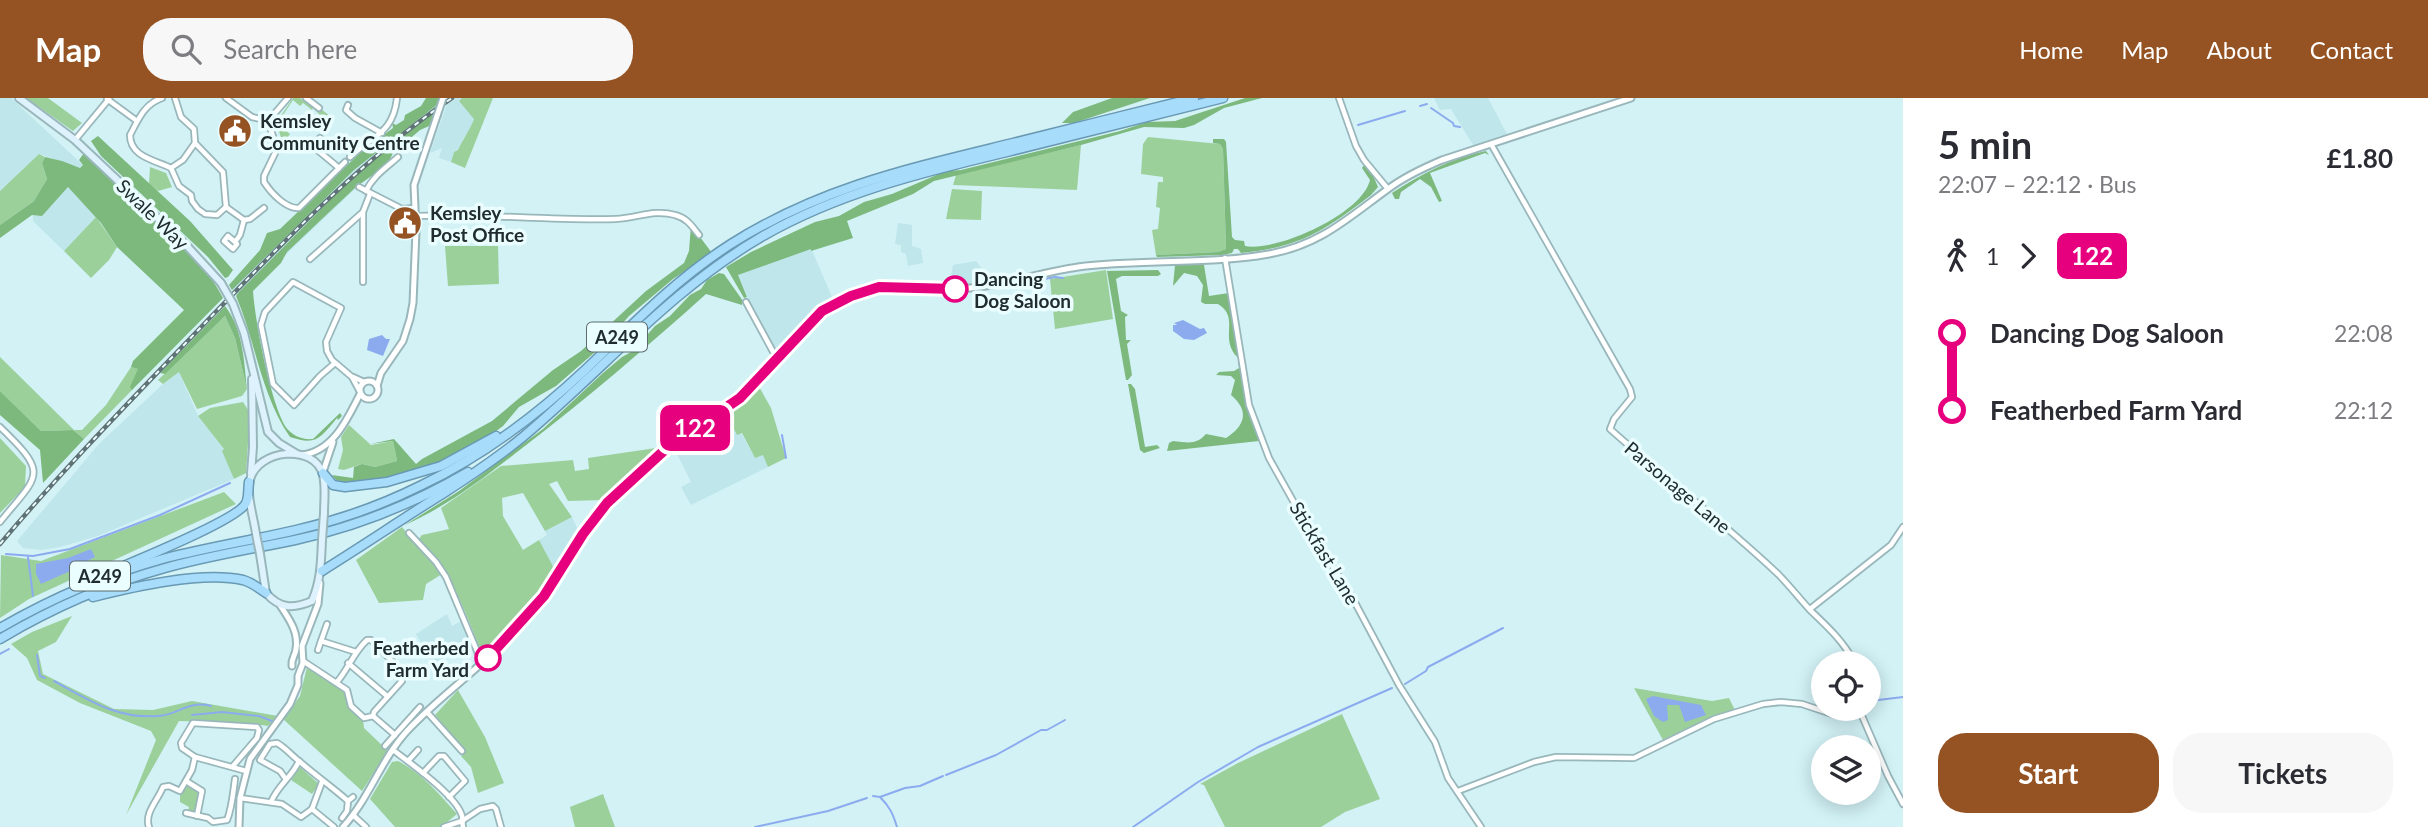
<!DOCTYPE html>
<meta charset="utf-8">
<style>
:root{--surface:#fff;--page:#f7f7f7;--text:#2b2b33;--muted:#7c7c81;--accent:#955222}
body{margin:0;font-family:Lato,sans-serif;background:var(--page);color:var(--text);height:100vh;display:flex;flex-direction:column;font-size:26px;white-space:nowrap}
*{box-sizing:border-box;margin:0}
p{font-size:23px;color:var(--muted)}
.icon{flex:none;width:38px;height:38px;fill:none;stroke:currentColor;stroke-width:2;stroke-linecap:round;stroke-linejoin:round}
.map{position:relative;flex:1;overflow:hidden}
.side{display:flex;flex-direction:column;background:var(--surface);width:525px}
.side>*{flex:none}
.badge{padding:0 14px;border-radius:10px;font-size:24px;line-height:46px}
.fabs{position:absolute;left:1811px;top:553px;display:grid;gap:14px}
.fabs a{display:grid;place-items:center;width:70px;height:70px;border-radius:50%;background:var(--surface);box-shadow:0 4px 18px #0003;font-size:35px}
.map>.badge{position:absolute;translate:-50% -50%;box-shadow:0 0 0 4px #fff}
.legs{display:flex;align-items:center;gap:10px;height:77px;padding:0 35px;font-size:23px}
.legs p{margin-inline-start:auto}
.summary{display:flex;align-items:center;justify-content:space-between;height:119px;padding:0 35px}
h1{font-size:38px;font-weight:700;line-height:52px}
.button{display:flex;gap:14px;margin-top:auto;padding:14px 35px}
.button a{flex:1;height:80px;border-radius:28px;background:var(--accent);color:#fff;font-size:28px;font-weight:700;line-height:80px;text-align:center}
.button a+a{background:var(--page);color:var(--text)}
ul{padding:0 35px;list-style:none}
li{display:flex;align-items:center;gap:24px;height:77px;font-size:26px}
li i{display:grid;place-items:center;width:10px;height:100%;margin:0 9px;background:currentColor}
li i::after{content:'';width:18px;height:18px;margin:-9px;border:5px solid;border-radius:50%;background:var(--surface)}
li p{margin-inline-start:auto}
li:first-child i{background:linear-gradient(#0000 50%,currentColor 0)}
li:last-child i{background:linear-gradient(currentColor 50%,#0000 0)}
header{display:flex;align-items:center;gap:42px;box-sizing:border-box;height:98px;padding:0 35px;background:var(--accent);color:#fff}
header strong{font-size:33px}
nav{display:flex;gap:38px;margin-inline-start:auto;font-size:24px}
.search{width:490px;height:63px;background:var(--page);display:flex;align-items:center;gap:18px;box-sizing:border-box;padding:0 24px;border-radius:28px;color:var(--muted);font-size:26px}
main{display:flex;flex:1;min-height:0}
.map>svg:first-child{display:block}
</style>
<header>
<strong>Map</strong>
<div class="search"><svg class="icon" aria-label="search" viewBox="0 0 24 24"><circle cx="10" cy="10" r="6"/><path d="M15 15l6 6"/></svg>Search here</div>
<nav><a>Home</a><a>Map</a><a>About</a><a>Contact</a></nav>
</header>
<main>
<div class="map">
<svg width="1903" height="729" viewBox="0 0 1903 729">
<rect width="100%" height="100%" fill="#d2f2f6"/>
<!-- built -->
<g fill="#bee6eb">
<polygon points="0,0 11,0 83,67 80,70 39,56 0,93"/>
<polygon points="449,0 462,0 459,3 474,20 470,33 464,40 458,52 454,54 451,64 439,60 442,50 430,55"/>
<polygon points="1434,0 1488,0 1507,36 1473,47 1451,11 1440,12"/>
<polygon points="440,1 429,28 420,32 393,55 239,201 229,187 280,131 362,53"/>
<polygon points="68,89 96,119 64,153 33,123 33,117 42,118"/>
<polygon points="898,125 912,127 912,148 921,151 923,165 908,168 906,156 901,154 901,147 895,146"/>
<polygon points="811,150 832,199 814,212 776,256 763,234 738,177"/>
<polygon points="976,163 982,171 983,184 973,187 950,185 953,167"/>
<polygon points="179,274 198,318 224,351 234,381 98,438 60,449 41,452 23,450 17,443 99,346 163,286"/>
<polygon points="724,315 737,337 741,335 755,360 763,356 768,369 691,407 681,389 691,384 674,350 683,341"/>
<polygon points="572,419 579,434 555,472 539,442 547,437 545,433"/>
<polygon points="447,516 452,528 463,522 470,546 451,553 450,556 434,567 416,536"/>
</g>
<!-- green -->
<g fill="#9cd09b">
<polygon points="26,0 48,0 82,25 73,33"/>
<polygon points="293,0 300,0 312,9 319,13 321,11 331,19 327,24 313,10 312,12 303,5 300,8 293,2 277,26 290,36 283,45 276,25"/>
<path d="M462,0H493L465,70L451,64L454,54L458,52C463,41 470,32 474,21L459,3Z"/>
<polygon points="1148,39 1220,46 1223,51 1226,151 1218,154 1156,157 1152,132 1158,131 1160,110 1156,109 1158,84 1163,84 1163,79 1141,76 1143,46"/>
<polygon points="1081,47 1077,92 953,87 956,77"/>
<polygon points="39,56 45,59 42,65 47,81 34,103 0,127 0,93"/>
<polygon points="150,69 166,75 172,89 158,93 149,86"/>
<polygon points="952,91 982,93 981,122 946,121"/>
<polygon points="96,119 117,149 109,162 91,180 64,153"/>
<polygon points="445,148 498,148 499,186 448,188"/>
<polygon points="1106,172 1113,221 1055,231 1050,181"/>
<polygon points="225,218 235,240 247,291 242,298 197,311 179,274 163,286 158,282"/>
<polygon points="0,259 74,332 82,332 106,307 131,269 139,271 133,291 84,341 73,332 41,333 0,293"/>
<polygon points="758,287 771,310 786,360 768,369 763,357 755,360 742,335 737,337 725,315"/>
<polygon points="243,304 250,315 246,375 234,381 222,353 224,351 198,318 210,310"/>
<polygon points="349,327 371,347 393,343 397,363 375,369 362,366 344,372 338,371 343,352 341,339"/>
<polygon points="0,340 26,368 25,389 0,415"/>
<path d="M656,350L604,402L568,403L557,383L549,386L572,419L545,433L523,395L502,400L503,418L523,452L539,442L555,472L530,508L485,553L480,551C463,507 451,476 418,442L422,437L449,431L441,410L501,368L573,362L575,373L589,371L588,360Z"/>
<polygon points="224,394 236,406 29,501 0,520 1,457 41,463"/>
<polygon points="402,429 442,476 426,486 423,502 379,505 356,462"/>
<polygon points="72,518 56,544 38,553 43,576 114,611 153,612 192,603 278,618 268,628 248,625 179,623 126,717 156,642 151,633 80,605 37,582 27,560 11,546 32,534"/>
<polygon points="307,569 345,591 349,598 349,610 363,622 364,630 388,653 362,693 283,621 300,598"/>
<polygon points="1634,590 1712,603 1729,600 1735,612 1663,642"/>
<polygon points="458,592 485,639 504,685 478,695 471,669 461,658 465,654 435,617"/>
<polygon points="1342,616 1380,701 1345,714 1321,729 1225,729 1204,687 1200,686 1238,665"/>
<path d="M398,663C422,675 439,696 457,716L441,729H395L370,701L392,664Z"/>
<polygon points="300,669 319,686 312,696 291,682"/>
<polygon points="188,686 200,694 194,714 188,713 189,709 180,704 180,694"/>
<polygon points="603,696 615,729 575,729 570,709"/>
</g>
<!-- forest -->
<g fill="#7db97c">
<polygon points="426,0 440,0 438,6 354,72 232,192 229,187 260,152 267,135 280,131 362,53 393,30 392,25 396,27 404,22 405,17 421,8"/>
<polygon points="1112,0 1150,0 1074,25 1062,25 1073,14"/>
<polygon points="1245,0 1262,0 1224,10 1194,27 1184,30 1144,29 1081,47 934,83 913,96 847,123 853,140 811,153 811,151 738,177 747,199 744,200 726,169 751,154 815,124 839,118 864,104 892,96 946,73 961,72 1120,33 1147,24 1175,23"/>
<path d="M434,13L436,14L429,28L420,32L393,55L387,67L356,89L324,119L287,154L281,165L253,193C255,223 270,302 285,328C292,338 302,342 313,341L340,315L342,318L338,322L337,320C320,340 317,348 290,339C261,297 256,245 236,198L238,195L339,93L414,27Z"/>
<polygon points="98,38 190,123 233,172 228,179 225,180 208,159 101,58 91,43"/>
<path d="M1213,41H1224L1226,44L1232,139L1235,142L1244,143L1245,148C1277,154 1362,116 1370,82L1362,70L1364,67L1371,73L1378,89L1371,97C1324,133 1301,149 1241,155L1238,151H1234L1232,155L1222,157L1157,159L1156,157L1218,154L1226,151L1223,51L1220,46L1213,45Z"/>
<path d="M1486,53L1489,57L1485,55L1430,75L1442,103L1439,104L1431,89L1420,81L1401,94L1399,101H1395L1392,95C1421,76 1452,60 1486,53Z"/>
<path d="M84,55C127,95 197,149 223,200L132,292L130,289L138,271L131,269L133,263L184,212L117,149L101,125L68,89L42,118L32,117L0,140V127L34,103L47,81L42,65L45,59L62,63L80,70L83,67L79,62Z"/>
<polygon points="691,127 712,155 673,181 629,218 603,247 556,288 519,309 503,328 491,337 436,366 393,379 350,385 336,382 332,377 353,380 354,369 362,366 375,369 397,363 393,343 370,346 394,341 416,366 422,361 492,323 553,272 581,253 646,193 684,165 689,153"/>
<path d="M1175,167H1204L1209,198L1229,195L1247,307L1259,343L1167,353L1169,345L1173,343C1187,344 1195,348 1206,336L1226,340C1245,328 1250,313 1231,297L1235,282L1231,278L1216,277L1219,274L1234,273L1239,270L1238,260C1218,240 1241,220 1218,206H1205L1201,204L1203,187L1197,178L1184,175L1173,188Z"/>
<polygon points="1158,172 1161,176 1158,178 1122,178 1116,181 1121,213 1128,217 1125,219 1126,242 1131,242 1127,246 1132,277 1128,282 1126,282 1107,173"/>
<path d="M719,175L724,176L743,203L742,207L706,196C646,250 585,302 521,351C484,380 449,407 405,427L459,393L543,331L603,275L622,259L633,253L655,228L670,218L690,197L701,191L707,182Z"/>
<path d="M225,208C243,231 244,262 247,291L235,240L225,218L165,276L160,275Z"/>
<polygon points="1128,286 1131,286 1135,291 1145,349 1157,347 1160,350 1144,355 1140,352"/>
<polygon points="0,293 41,333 73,332 84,341 43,385 40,352 0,317"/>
</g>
<!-- water -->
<g fill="#8cabef">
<polygon points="1183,222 1200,231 1204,230 1207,235 1194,242 1184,241 1173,233 1173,227 1177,227 1174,225"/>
<polygon points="382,237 386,241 390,241 383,258 367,252 369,241"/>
<polygon points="91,451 95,459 85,464 86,466 41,486 36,476 36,466 68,460"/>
<polygon points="1653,598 1701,607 1706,617 1685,624 1679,607 1667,607 1668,622 1663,624 1654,618 1646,601"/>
</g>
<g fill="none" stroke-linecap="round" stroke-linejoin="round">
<!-- stream -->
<g stroke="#8cabef" stroke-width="2">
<polyline points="1420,8 1427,6"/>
<polyline points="1431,10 1453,25 1454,28 1460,29"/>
<polyline points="1358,27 1405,13"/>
<polyline points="1010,188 1055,179 1063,180"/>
<polyline points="782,337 786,360"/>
<polyline points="6,456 33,458 70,451 160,417 230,385"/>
<polyline points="28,459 33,498"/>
<polyline points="0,556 9,551"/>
<polyline points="37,557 40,578 45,580"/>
<path d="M54,583C89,602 116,621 158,618C179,617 187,602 211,608"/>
<polyline points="1405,586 1426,573 1428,569 1503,530"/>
<polyline points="1870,603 1903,599"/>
<polyline points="192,617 222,614 259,618 272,623"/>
<polyline points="946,677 996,657 1041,632 1047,632 1065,622"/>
<path d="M873,698L880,699C890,709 893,716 897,729"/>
<polyline points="880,699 905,690 920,688 943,678"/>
<polyline points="755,729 828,713 867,700"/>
<polyline points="1133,729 1198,684 1258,649 1392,590"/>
</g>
<!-- minor casing -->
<g stroke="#99b7bb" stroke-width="8">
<g id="minor">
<path d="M162,0C144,6 138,22 130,37C130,59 155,62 171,70L179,88L191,97L192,103L198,111L205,116L217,117L226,109"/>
<polyline points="175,0 181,19 194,31 195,45 223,74 226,109"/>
<polyline points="226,0 252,19 268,23"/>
<polyline points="306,0 319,10"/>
<polyline points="1339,0 1356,48 1364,62 1388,91"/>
<polyline points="107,1 137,23"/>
<polyline points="348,7 346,12 355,20 382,35"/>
<path d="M268,23L277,51L264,78V84C271,95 286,111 299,110L345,64"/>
<polyline points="268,23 288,0"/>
<polyline points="75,42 109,1"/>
<polyline points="309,45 339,70"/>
<path d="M1491,46L1630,291L1632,299L1614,321L1610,331C1665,380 1724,425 1778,476C1789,487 1799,500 1810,512C1828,529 1843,543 1855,565"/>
<polyline points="313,48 320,40"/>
<path d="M350,59C373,37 393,36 397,0"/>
<polyline points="171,70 183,62 195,45"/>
<polyline points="359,89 402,111 414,110"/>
<path d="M366,93C373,78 386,70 398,59"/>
<polyline points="226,109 244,122 250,121 264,110"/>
<polyline points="363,115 363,184"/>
<path d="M415,118C482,115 549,123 616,121C637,120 654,111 675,117C687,120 692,128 699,137"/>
<polyline points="235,144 237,146 233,151 224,143 228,138 235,144 240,137 244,122"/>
<polyline points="1225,160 1249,307 1269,360 1310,433 1352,499 1399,587 1435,644 1448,680 1481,729"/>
<polyline points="310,161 363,114 370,96"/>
<polyline points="746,204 777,261"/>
<polyline points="335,265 320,278 294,307 273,286 261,227 265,214 293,184 341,210 326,244 327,253 332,262 352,279 359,292"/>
<polyline points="353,279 364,284"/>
<path d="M0,329C50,377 39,376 0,424"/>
<polyline points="409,435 436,464 446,479 482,565"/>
<polyline points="1810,511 1891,447 1903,429"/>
<polyline points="327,526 321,543 356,554"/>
<polyline points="318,552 321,543"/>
<path d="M303,563L347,592L351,608L364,620L373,618L374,614L402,583L394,565L371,542H367C353,555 349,570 337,584"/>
<polyline points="348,565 387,598"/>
<polyline points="1859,611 1888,678 1903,706"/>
<polyline points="427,614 462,653"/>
<polyline points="373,618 395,637"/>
<polyline points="385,648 420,609"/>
<path d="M393,652C410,665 457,698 462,718C463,721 462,725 463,729"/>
<polyline points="195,659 182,650 181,645 193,625 257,629 259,632 257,640 233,668"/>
<polyline points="408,663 418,652"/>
<polyline points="423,675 439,658 444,658 465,683 449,699"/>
<path d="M285,680L280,673L260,662L270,646L277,645C286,650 291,657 299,663C315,677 332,689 348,703"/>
<polyline points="186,683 202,693 197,718"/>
<polyline points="1458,693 1534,664 1556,659 1634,660 1714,621 1763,606 1781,604 1802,606 1835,617 1848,616 1855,611"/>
<polyline points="240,700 282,706 301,719 312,711 322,684"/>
<path d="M271,704C278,687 292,679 299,663"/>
<polyline points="312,711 334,729"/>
<path d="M186,715L208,720L213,724L227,722C232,710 233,695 235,681"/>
<polyline points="353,717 366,729"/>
<polyline points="342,720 347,713 348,703 353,699"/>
<path d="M149,729C144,715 158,702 163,689L169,688L180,693L192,672L195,659L246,673"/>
<polyline points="444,729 462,723 480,711 493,708 496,711 501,729"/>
</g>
</g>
<!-- tertiary casing -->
<g stroke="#99b7bb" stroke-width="9">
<g id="tertiary">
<circle cx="369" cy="292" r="9"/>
<polyline points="377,288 381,275 403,243 410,221 413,205 416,133 414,87 437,18"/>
<path d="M302,357C333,353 347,322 360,296"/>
<polyline points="323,374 333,344"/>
<path d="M280,507C289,521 299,534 296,551C295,559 291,560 292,568"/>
<polyline points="239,729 240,700 250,661 290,606 298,587 298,578 303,565 302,548 318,506 320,485"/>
<path d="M343,729C369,701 381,661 408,632C436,602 470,578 499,549C515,534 530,515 544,498C568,467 582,431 610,402C633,377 659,353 687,334C706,322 727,311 744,296C779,265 804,217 849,199C895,181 924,194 970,190C1005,187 1042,174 1078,169C1141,161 1207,167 1269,156C1320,147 1348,120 1388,91C1404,79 1423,70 1442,62L1631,0"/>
</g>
</g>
<!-- secondary casing -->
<g stroke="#99b7bb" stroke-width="10">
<g id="secondary">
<polyline points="19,0 75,42 187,148 221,185"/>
<polyline points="233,206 244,235 268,334 279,345 297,356"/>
<polyline points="251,375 253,349 252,281"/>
<path d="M256,436C254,420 246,397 250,382C257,351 315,345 323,377C326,389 324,403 324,415"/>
<path d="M260,456L266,495C280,511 293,511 312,503C321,482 321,464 322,442"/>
</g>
</g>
<!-- trunk casing -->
<g stroke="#6999b3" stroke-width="11">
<g id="trunk">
<polyline points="323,375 333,387 345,389 387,384 441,368 496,338"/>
<path d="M114,472C135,463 239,421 246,405C249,400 248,390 249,384"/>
<path d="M322,473C364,447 405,419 447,393C473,376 500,358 524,338C605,270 671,191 763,138C838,95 923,74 1007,54C1079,36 1151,18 1223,0"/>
<path d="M93,499C133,489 201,473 243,482C251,484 259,490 266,495"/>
<path d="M0,530C52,500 108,476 166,460C209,449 253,442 296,432C340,422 382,407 422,387C483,358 536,318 585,272C632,227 676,181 731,146C821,89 911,70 1013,45C1073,30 1134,15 1194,0"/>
<path d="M0,541C52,510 107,486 165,470C208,458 252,451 295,442C355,429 415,405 468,374"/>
</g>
</g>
<!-- minor -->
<use href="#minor" stroke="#fff" stroke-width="4.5"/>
<!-- tertiary -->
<use href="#tertiary" stroke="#fff" stroke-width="5"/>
<!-- secondary -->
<use href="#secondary" stroke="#def2fe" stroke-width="6"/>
<!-- trunk -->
<use href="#trunk" stroke="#a7dcfb" stroke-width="8"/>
<!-- rail casing -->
<g stroke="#5f7275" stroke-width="4.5">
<path id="rail" d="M0,446C65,369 136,297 206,224C283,144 360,63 452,0"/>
</g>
<!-- rail -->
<use href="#rail" stroke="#eafdff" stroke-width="2" stroke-dasharray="5" stroke-linecap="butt"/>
<!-- tertiary-bridge casing -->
<g stroke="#99b7bb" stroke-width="9" stroke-linecap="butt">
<polyline id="tertiary-bridge" points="437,18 443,0"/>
</g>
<!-- secondary-bridge casing -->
<g stroke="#99b7bb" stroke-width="10" stroke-linecap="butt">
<g id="secondary-bridge">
<polyline points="221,185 233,206"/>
<polyline points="256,436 260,456"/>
<polyline points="322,442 324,415"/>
</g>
</g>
<!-- tertiary-bridge -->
<use href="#tertiary-bridge" stroke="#fff" stroke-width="5"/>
<!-- secondary-bridge -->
<use href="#secondary-bridge" stroke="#def2fe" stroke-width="6"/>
</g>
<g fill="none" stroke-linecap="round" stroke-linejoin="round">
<!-- line-1 casing -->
<g stroke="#fff" stroke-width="16">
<polyline id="line-1" points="488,560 544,498 583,436 607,405 668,349 740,300 822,213 851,198 879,189 955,191"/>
</g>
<!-- line-1 -->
<use href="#line-1" stroke="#e6007e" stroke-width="10"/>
</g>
<!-- icons -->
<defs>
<g id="civic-disc" transform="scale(1.75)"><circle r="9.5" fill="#955222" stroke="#eafdff"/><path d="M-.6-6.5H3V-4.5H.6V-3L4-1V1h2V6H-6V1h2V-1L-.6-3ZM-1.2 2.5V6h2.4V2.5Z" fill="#fff"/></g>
</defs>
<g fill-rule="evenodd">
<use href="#civic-disc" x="235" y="33"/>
<use href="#civic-disc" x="405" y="125"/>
</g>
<!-- markers -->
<g fill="#fff" stroke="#e6007e" stroke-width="3.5">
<circle cx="955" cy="191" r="12"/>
<circle cx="488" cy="560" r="12"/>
</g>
<g text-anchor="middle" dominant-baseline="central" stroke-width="7" stroke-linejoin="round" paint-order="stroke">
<!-- shield labels -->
<g fill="#eafdff" stroke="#5d6b6d" stroke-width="2">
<rect x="587" y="224.5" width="60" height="29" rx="5"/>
<rect x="70" y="463.5" width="60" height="29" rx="5"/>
</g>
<g font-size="18" font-weight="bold" fill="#202c2e">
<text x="617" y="239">A249</text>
<text x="100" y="478">A249</text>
</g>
<!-- poi labels -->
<g font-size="19" font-weight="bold" fill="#202c2e" stroke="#eafdff" text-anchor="start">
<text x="260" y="22">Kemsley<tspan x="260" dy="22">Community Centre</tspan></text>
<text x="430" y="114">Kemsley<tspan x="430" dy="22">Post Office</tspan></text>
</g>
<!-- street labels -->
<g font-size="19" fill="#202c2e" stroke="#eafdff">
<text transform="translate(153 116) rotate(44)">Swale Way</text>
<text transform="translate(1678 389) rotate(40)">Parsonage Lane</text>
<text transform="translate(1325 455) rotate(59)">Stickfast Lane</text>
</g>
<!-- stop labels -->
<g font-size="19" font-weight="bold" fill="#202c2e" stroke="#eafdff" text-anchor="start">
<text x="974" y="180">Dancing<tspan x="974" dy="22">Dog Saloon</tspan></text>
<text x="469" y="549" text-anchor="end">Featherbed<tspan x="469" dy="22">Farm Yard</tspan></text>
</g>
</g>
</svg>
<div class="fabs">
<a><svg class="icon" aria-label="locate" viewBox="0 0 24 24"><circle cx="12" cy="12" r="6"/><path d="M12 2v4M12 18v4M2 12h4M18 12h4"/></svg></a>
<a><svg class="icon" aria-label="layers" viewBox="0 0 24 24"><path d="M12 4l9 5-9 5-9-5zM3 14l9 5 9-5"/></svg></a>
</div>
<b class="badge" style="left:695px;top:330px;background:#e6007e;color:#fff">122</b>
</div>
<section class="side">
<div class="summary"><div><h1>5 min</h1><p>22:07 – 22:12 · Bus</p></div><b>£1.80</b></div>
<div class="legs"><svg class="icon" aria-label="walk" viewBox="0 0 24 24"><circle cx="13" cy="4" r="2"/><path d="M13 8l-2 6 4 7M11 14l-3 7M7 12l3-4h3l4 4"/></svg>1<svg class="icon" aria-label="forward" viewBox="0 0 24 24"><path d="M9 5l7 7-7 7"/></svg><b class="badge" style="background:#e6007e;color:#fff">122</b></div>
<ul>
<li><i style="color:#e6007e"></i><b>Dancing Dog Saloon</b><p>22:08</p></li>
<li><i style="color:#e6007e"></i><b>Featherbed Farm Yard</b><p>22:12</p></li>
</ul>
<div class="button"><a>Start</a><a>Tickets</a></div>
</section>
</main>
